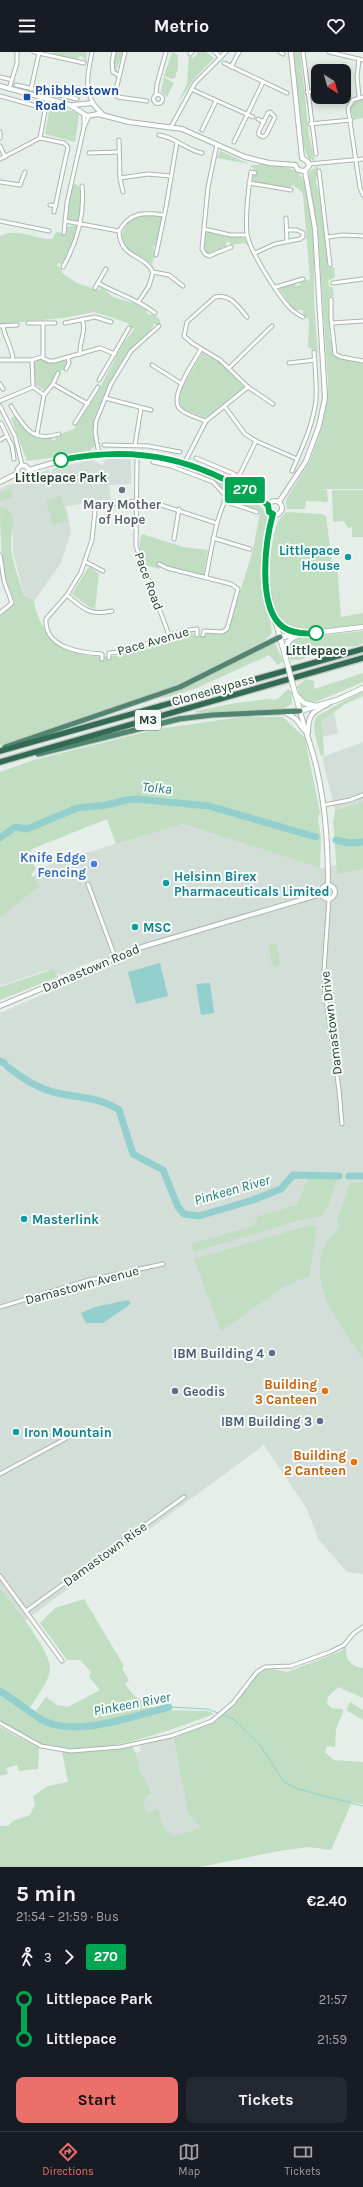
<!DOCTYPE html>
<meta charset="utf-8">
<style>
:root{--surface:#171b24;--page:#242831;--text:#f1f3f6;--muted:#9ea1a6;--line:#363941;--accent:#ea7069}
body{margin:0;font-family:Karla,sans-serif;background:var(--page);color:var(--text);height:100vh;display:flex;flex-direction:column;font-size:15px;white-space:nowrap}
*{box-sizing:border-box;margin:0}
p{font-size:13px;color:var(--muted)}
.icon{flex:none;width:22px;height:22px;fill:none;stroke:currentColor;stroke-width:2;stroke-linecap:round;stroke-linejoin:round}
.map{position:relative;height:1815px;overflow:hidden}
.details{display:flex;flex-direction:column;background:var(--surface);flex:1}
.details>*{flex:none}
.badge{padding:0 8px;border-radius:3px;font-size:14px;line-height:26px}
.needle{width:26px;rotate:143deg}
.fabs{position:absolute;left:311px;top:12px;display:grid;gap:8px}
.fabs a{display:grid;place-items:center;width:40px;height:40px;border-radius:8px;background:var(--surface);box-shadow:0 2px 10px #0003;font-size:20px}
.map>.badge{position:absolute;translate:-50% -50%;box-shadow:0 0 0 2px #fff}
.legs{display:flex;align-items:center;gap:6px;height:44px;padding:0 16px;font-size:13px}
.legs p{margin-inline-start:auto}
.summary{display:flex;align-items:center;justify-content:space-between;height:68px;padding:0 16px}
h1{font-size:22px;font-weight:700;line-height:30px}
.action{display:flex;gap:8px;margin-top:auto;padding:8px 16px}
.action a{flex:1;height:46px;border-radius:8px;background:var(--accent);color:#111;font-size:16px;font-weight:700;line-height:46px;text-align:center}
.action a+a{background:var(--page);color:var(--text)}
ul{padding:0 16px;list-style:none}
li{display:flex;align-items:center;gap:14px;height:40px;font-size:15px}
li i{display:grid;place-items:center;width:6px;height:100%;margin:0 5px;background:currentColor}
li i::after{content:'';width:10px;height:10px;margin:-5px;border:3px solid;border-radius:50%;background:var(--surface)}
li p{margin-inline-start:auto}
li:first-child i{background:linear-gradient(#0000 50%,currentColor 0)}
li:last-child i{background:linear-gradient(currentColor 50%,#0000 0)}
header{display:flex;justify-content:space-between;align-items:center;height:52px;padding:0 16px;background:var(--surface);font-size:18px;font-weight:700}
.tabs{display:flex;justify-content:space-around;align-items:center;height:56px;border-top:1px solid var(--line);background:var(--surface);font-size:11px;color:var(--muted)}
.tabs a{display:grid;justify-items:center;gap:2px}
.tabs .on{color:var(--accent)}
.map>svg:first-child{display:block}
</style>
<header><svg class="icon" aria-label="menu" viewBox="0 0 24 24"><path d="M4 6h16M4 12h16M4 18h16"/></svg>Metrio<svg class="icon" aria-label="heart" viewBox="0 0 24 24"><path d="M12 20l-8-8c-3-5 5-10 8-4 3-6 11-1 8 4z"/></svg></header>
<div class="map">
<svg width="363" height="1815" viewBox="0 0 363 1815">
<rect width="100%" height="100%" fill="#e6eee9"/>
<!-- built -->
<g fill="#d4ded8">
<polygon points="126,406 131,407 131,432 109,433 111,448 66,454 71,480 61,511 34,549 24,542 13,500 13,469 0,456 0,437 8,433 25,429 48,417 51,422 53,417 61,414 93,408 101,413 104,412 104,409 108,407"/>
<polygon points="334,660 338,681 323,685 322,669"/>
<polygon points="363,690 363,750 335,758 322,705"/>
<polygon points="183,772 320,816 363,808 363,1522 347,1520 318,1487 307,1457 264,1393 22,1571 0,1538 0,961 104,916 100,906 61,923 47,918 0,934 0,864 39,818 65,805 72,805"/>
<polygon points="173,1684 188,1761 200,1776 174,1784 164,1776 160,1764 147,1761 143,1747 152,1743 140,1719 136,1701 140,1700 141,1692"/>
</g>
<!-- green -->
<g fill="#c1dec3">
<polygon points="52,0 87,0 86,10 83,5 80,4 76,8 54,3"/>
<polygon points="116,0 123,0 116,19 113,10"/>
<polygon points="172,0 178,3 178,16 175,26 172,27 164,24"/>
<polygon points="198,0 206,0 214,6 194,27 177,52 187,32 189,3 194,6"/>
<polygon points="294,0 300,0 309,83 315,109 308,106 303,93"/>
<polygon points="164,25 174,31 167,45 161,39"/>
<polygon points="358,47 363,47 363,66 353,68 350,54"/>
<polygon points="50,54 76,60 79,63 75,90 45,82"/>
<polygon points="220,99 223,100 249,112 217,106"/>
<path d="M261,112C273,114 290,113 299,122C319,143 313,216 314,245C315,263 316,282 318,300L308,295L309,268L303,262V258H294L280,238L281,235L293,231L297,234L300,233V230L310,227L303,143L301,139L293,133L288,136L254,130L252,126L256,118L249,114Z"/>
<polygon points="318,114 316,129 321,151 328,216 334,215 335,225 328,229 329,234 333,236 334,244 328,245 330,288 332,288 333,303 344,308 363,310 363,437 321,437 327,438 328,450 306,449 305,457 287,457 286,451 287,446 309,411 319,384 326,357 328,332 318,178 309,125 310,119"/>
<path d="M76,132C85,140 81,156 80,166L77,169L69,168L67,164L72,133Z"/>
<path d="M140,163L162,165L157,192L153,195L155,202L152,213C146,205 134,206 128,198C115,184 126,169 140,163Z"/>
<path d="M76,173L78,175L71,196L62,212L58,211L57,214L62,217V221L77,231L98,238L102,236L113,245L143,254L147,257L146,260L150,263H155L160,268V272L157,274L154,271L151,280L126,302L105,341L94,366L93,378L96,393L90,398V400L27,409L11,366L15,364C28,383 30,384 51,385L53,389L55,388L56,384L74,377L95,345L123,292L135,276L130,277L128,271L94,260L63,266L0,272V184C18,175 35,188 53,187L56,180L66,181L67,175Z"/>
<polygon points="208,180 245,186 249,195 245,191 230,193 230,190 226,190 226,196 207,202 203,194 205,181"/>
<polygon points="202,301 221,311 244,335 222,355 205,366 183,357 178,347 183,334"/>
<polygon points="42,306 54,311 62,307 68,308 65,317 58,320 46,339 34,332 34,309"/>
<polygon points="200,418 229,430 226,441 222,441 213,428 196,421"/>
<polygon points="11,437 13,445 0,449 0,440"/>
<path d="M234,437C248,445 262,449 267,465L264,525L272,581L264,589L177,633L9,692L0,693V565L14,551C13,543 8,535 6,527C1,503 0,480 0,455C3,457 8,456 10,460C16,470 11,481 11,491C11,509 19,527 24,543L34,549C42,599 89,613 133,600C153,594 172,584 192,580L194,583L205,584L208,580L221,581L228,578L253,498L260,460L228,448Z"/>
<polygon points="332,438 363,438 363,485 352,485 352,475 348,476 344,469 333,470"/>
<polygon points="61,444 68,469 53,473 46,449"/>
<path d="M286,460L322,462L326,464L332,511H337L341,565L363,561V573C343,576 309,585 290,576C264,564 268,494 277,472C278,467 283,465 286,460Z"/>
<path d="M142,482L183,495L208,498L203,524L166,515V512L161,511L160,517L146,513C141,505 137,491 142,482Z"/>
<polygon points="90,515 99,522 95,557 89,555 72,542 88,516"/>
<polygon points="363,579 363,591 357,594 324,596 306,602 305,606 299,608 291,608 288,602 291,589 298,586"/>
<polygon points="271,590 275,591 283,609 278,613 269,603 197,636 172,644 154,647"/>
<polygon points="363,621 363,630 316,650 309,651 299,643 297,634 306,627 314,629 314,637"/>
<polygon points="288,637 292,640 292,652 280,658 200,663 195,659 236,651 267,647 275,648 279,646"/>
<path d="M363,639V644L345,652L322,669L324,703L321,704C318,691 310,676 317,664Z"/>
<polygon points="241,665 283,665 305,686 320,761 318,766 321,785 320,816 183,772 116,792 107,767 32,797 29,804 36,817 31,822 40,834 0,865 0,789 9,779 16,777 21,779 31,777 78,759 107,756 123,750 136,748 213,758 215,752 127,746 109,752 81,753 30,774 13,775 0,784 0,720 34,708 158,677"/>
<polygon points="363,750 363,817 337,822 333,770 335,758"/>
<polygon points="272,891 277,893 280,912 275,915 272,913 269,894"/>
<polygon points="54,917 58,925 0,948 0,935"/>
<polygon points="308,1126 337,1127 328,1154 321,1164 297,1169 194,1200 191,1192 253,1174 258,1164 297,1153"/>
<path d="M363,1130V1292L360,1295L363,1299V1308C343,1274 309,1240 323,1197C326,1188 334,1183 339,1175L337,1168L350,1131Z"/>
<polygon points="311,1173 317,1175 309,1225 298,1228 291,1233 288,1232 221,1279 194,1207"/>
<path d="M0,1536C12,1552 52,1599 50,1618C48,1632 36,1644 30,1656L36,1659L46,1645L57,1653L68,1655L100,1638L89,1625L91,1620L80,1608H67L40,1571L55,1556L84,1547L124,1614L122,1616L129,1629L125,1632C131,1641 139,1650 150,1651L153,1658L208,1659L214,1662C161,1681 99,1707 42,1692C28,1689 13,1677 0,1669Z"/>
<path d="M346,1594C345,1607 350,1615 363,1616V1646L338,1635L328,1645L327,1651L331,1656L343,1657V1660L336,1677L335,1695L327,1694L325,1700L334,1708L363,1710V1752L352,1750L331,1798L309,1795L279,1799L200,1815H0V1774H8L13,1769L30,1763L35,1752L33,1744L48,1734L68,1730L62,1700H82L132,1695L136,1701L140,1719L152,1742L143,1747L147,1761L158,1757L164,1776L174,1784L200,1776L188,1761L173,1684L211,1669L229,1656L257,1621L265,1616L287,1620L341,1599Z"/>
<polygon points="350,1650 363,1658 363,1668 346,1658"/>
<polygon points="0,1675 39,1696 38,1717 19,1719 17,1713 6,1716 8,1722 0,1724"/>
</g>
<!-- water -->
<g fill="#92cfcd">
<polygon points="160,911 168,944 136,952 128,920"/>
<polygon points="210,931 214,961 201,963 196,932"/>
<polygon points="128,1248 131,1251 128,1254 103,1271 86,1271 81,1261 95,1255"/>
</g>
<g fill="none" stroke-linecap="round" stroke-linejoin="round">
<!-- stream -->
<g stroke="#92cfcd" stroke-width="1">
<polyline points="169,1655 207,1657 218,1661"/>
<polyline points="221,1662 233,1667 260,1693 284,1730 298,1737 363,1754"/>
</g>
<!-- river -->
<g stroke="#92cfcd" stroke-width="7">
<polyline points="0,786 15,775 27,777 77,756 107,753 126,748 136,747 209,754 316,785"/>
<polyline points="336,788 349,791 363,790"/>
<polyline points="0,1009 4,1011"/>
<path d="M8,1015C23,1027 39,1037 57,1041C79,1046 100,1045 119,1058L133,1102L163,1118L178,1155L184,1162L199,1164L253,1148L281,1137L293,1123L339,1124"/>
<polyline points="349,1124 363,1124"/>
<path d="M0,1639C14,1648 27,1658 40,1667C75,1687 133,1664 169,1655"/>
</g>
<!-- minor casing -->
<g stroke="#a9b6af" stroke-width="5">
<g id="minor">
<polyline points="34,0 84,11"/>
<path d="M92,0C89,16 83,38 94,52"/>
<polyline points="114,0 112,11 113,20 118,23"/>
<polyline points="125,0 115,42 118,45 147,49"/>
<polyline points="215,0 220,5"/>
<polyline points="280,0 283,2"/>
<polyline points="303,0 316,102"/>
<polyline points="329,0 363,8"/>
<polyline points="190,2 192,0"/>
<polyline points="224,11 287,41"/>
<polyline points="231,15 239,0"/>
<polyline points="0,25 12,28"/>
<polyline points="16,33 77,47"/>
<polyline points="9,37 17,11 17,0"/>
<polyline points="31,37 39,1"/>
<polyline points="191,37 253,65"/>
<polyline points="307,40 318,39"/>
<circle cx="158" cy="47" r="4.5"/>
<polyline points="156,43 157,32 166,0"/>
<polyline points="0,44 36,54"/>
<polyline points="359,45 357,25 359,7"/>
<polyline points="363,45 353,48 348,56 360,136 363,143"/>
<polygon points="270,60 275,65 266,83 263,85 259,83 259,79 268,61"/>
<polyline points="258,67 264,70"/>
<polyline points="310,72 351,68"/>
<polyline points="84,75 89,64"/>
<polyline points="171,75 195,31 226,0"/>
<polyline points="202,78 216,49"/>
<polyline points="0,80 0,86"/>
<path d="M159,83C175,85 186,98 202,101"/>
<polyline points="40,86 64,91 68,95 54,160"/>
<polyline points="119,88 120,126 148,122 170,124"/>
<polyline points="234,90 263,30"/>
<polyline points="217,92 208,135 202,197 205,202 209,204 231,195"/>
<polyline points="0,94 5,105"/>
<polyline points="89,101 119,100"/>
<polyline points="0,107 40,86 47,48"/>
<polyline points="309,112 363,107"/>
<polyline points="319,119 330,213"/>
<path d="M255,121L251,120C248,140 245,162 247,182C249,198 279,245 291,257C294,260 299,263 303,265"/>
<polyline points="120,126 123,140"/>
<polyline points="0,130 20,133 25,120"/>
<polyline points="249,131 291,138"/>
<polyline points="50,153 56,154"/>
<polyline points="286,166 287,189"/>
<polyline points="0,169 49,179"/>
<polyline points="65,169 119,179"/>
<polyline points="204,177 230,183 247,183"/>
<polyline points="64,181 67,151 84,75 84,62"/>
<polyline points="328,185 343,183 363,184"/>
<polyline points="255,201 275,192 300,187 303,185 303,181 297,178 287,178"/>
<polyline points="156,203 166,155 177,90"/>
<path d="M63,215C77,190 85,163 82,134"/>
<polyline points="153,220 169,223 183,234"/>
<path d="M98,231C117,242 138,247 155,261"/>
<polyline points="333,231 363,227"/>
<polyline points="276,235 303,227"/>
<polyline points="95,236 106,217"/>
<polyline points="331,247 331,266 335,302 341,305 363,309"/>
<path d="M139,249L149,234L153,220C143,201 120,207 119,179C130,160 144,160 164,163"/>
<path d="M247,265C238,254 231,242 215,245L187,270L184,284L192,291L220,308L248,335L273,352"/>
<polyline points="28,271 55,271"/>
<polyline points="43,271 43,306"/>
<polyline points="65,271 95,265 111,270"/>
<polyline points="332,271 363,269"/>
<polyline points="0,274 17,273"/>
<path d="M3,274C5,286 12,295 13,307"/>
<path d="M201,297C195,309 168,345 180,357C186,363 198,366 206,369"/>
<path d="M80,302C79,289 87,279 82,267"/>
<polyline points="0,308 32,308 41,305 49,309 54,309 100,296 115,302"/>
<polyline points="289,311 315,308"/>
<polyline points="152,313 182,332"/>
<polyline points="229,316 272,274"/>
<polyline points="66,317 69,311 68,305"/>
<polyline points="99,328 129,276"/>
<polyline points="0,332 3,337"/>
<polyline points="53,332 58,321"/>
<polyline points="33,335 44,343"/>
<polyline points="105,346 151,358"/>
<polyline points="0,349 33,335 32,308"/>
<polyline points="0,354 15,384 22,413"/>
<path d="M11,354C23,374 32,391 59,382"/>
<polyline points="225,355 245,382 256,389 297,407"/>
<polyline points="1,371 12,394 14,407"/>
<polyline points="75,371 98,335"/>
<polyline points="37,382 44,343 53,332 88,352"/>
<polyline points="0,388 7,384"/>
<polyline points="104,393 148,394 180,400"/>
<polyline points="135,393 141,356"/>
<polyline points="99,402 95,380 96,369 111,332 131,299 159,274"/>
<polyline points="137,402 136,494 169,583"/>
<polyline points="196,406 234,422 263,438"/>
<polyline points="153,410 171,414 213,430 226,444"/>
<polyline points="185,410 206,369 248,335"/>
<path d="M292,419C302,396 313,373 316,348C317,332 315,316 314,300"/>
<polyline points="239,424 256,389"/>
<polyline points="224,449 257,460"/>
<polyline points="158,452 216,471"/>
<polyline points="213,486 250,497"/>
<polyline points="174,487 179,457"/>
<polyline points="0,503 4,529 12,551 0,561"/>
<polyline points="86,510 103,519"/>
<polyline points="159,512 167,516 231,532 238,537 227,577 222,580 204,579 203,583"/>
<path d="M206,525C213,489 216,463 233,431"/>
<path d="M67,543C84,557 89,564 112,559"/>
<path d="M109,606V601C140,600 166,579 197,577V583"/>
<path d="M102,607V602C81,601 44,596 46,567L67,543L81,520L92,488L95,458L103,453L135,449"/>
<polyline points="324,753 350,748 363,743"/>
<polyline points="88,832 115,905"/>
<polyline points="329,847 324,918 325,940 339,1038 342,1072"/>
<polyline points="0,1255 89,1228 163,1212"/>
<polyline points="0,1422 65,1387"/>
<polyline points="0,1524 62,1609"/>
<polyline points="26,1559 184,1445"/>
<polyline points="0,1671 41,1694 71,1699 120,1695 171,1684 212,1669 233,1651 257,1620 265,1615 291,1614 330,1600 344,1593 354,1581 363,1575"/>
</g>
</g>
<!-- tertiary casing -->
<g stroke="#a9b6af" stroke-width="6">
<g id="tertiary">
<polyline points="291,0 302,106"/>
<polyline points="0,34 70,53 87,64 98,62 129,70 182,77 245,105 269,111 295,113"/>
<polyline points="73,53 92,51 103,63"/>
<polyline points="302,106 308,110 309,114 305,119"/>
<polyline points="295,113 298,118 305,119"/>
<circle cx="23" cy="419" r="5.5"/>
<path d="M29,418C43,414 58,409 73,406C147,392 207,412 268,453"/>
<polyline points="0,430 18,421"/>
<circle cx="275" cy="456" r="7"/>
<polyline points="279,450 306,409 319,374 325,346 315,177 305,119"/>
<path d="M273,462C260,504 266,544 280,585"/>
<polyline points="274,564 285,576 303,582"/>
<path d="M300,659C305,679 313,698 317,718C326,756 328,794 328,833"/>
<polyline points="285,660 296,667 304,678"/>
<path d="M308,681C308,662 312,660 328,652"/>
<circle cx="328" cy="840" r="7"/>
<polyline points="0,954 142,895 321,842"/>
</g>
</g>
<!-- secondary casing -->
<g stroke="#a5b9af" stroke-width="6">
<g id="secondary">
<path d="M285,601C286,592 288,587 297,584"/>
<polyline points="286,607 280,585 363,575"/>
<polyline points="294,637 300,659 337,648 363,636"/>
<polyline points="297,644 304,651 316,654"/>
</g>
</g>
<!-- trunk casing -->
<g stroke="#c2cac6" stroke-width="7">
<g id="trunk">
<polyline points="5,695 180,635 280,585"/>
<polyline points="38,702 179,667 212,663 300,659"/>
</g>
</g>
<!-- motorway casing -->
<g stroke="#c2cac6" stroke-width="8">
<g id="motorway">
<polyline points="0,699 363,597"/>
<polyline points="0,710 363,606"/>
</g>
</g>
<!-- minor -->
<use href="#minor" stroke="#fff" stroke-width="3"/>
<!-- tertiary -->
<use href="#tertiary" stroke="#fff" stroke-width="4"/>
<!-- secondary -->
<use href="#secondary" stroke="#fff" stroke-width="4.5"/>
<!-- trunk -->
<use href="#trunk" stroke="#50866f" stroke-width="5"/>
<!-- motorway -->
<use href="#motorway" stroke="#336a54" stroke-width="5.5"/>
<!-- secondary-bridge casing -->
<g stroke="#a5b9af" stroke-width="6" stroke-linecap="butt">
<polyline id="secondary-bridge" points="286,607 294,637"/>
</g>
<!-- secondary-bridge -->
<use href="#secondary-bridge" stroke="#fff" stroke-width="4.5"/>
</g>
<g fill="none" stroke-linecap="round" stroke-linejoin="round">
<!-- line-1 casing -->
<g stroke="#fff" stroke-width="9">
<path id="line-1" d="M61,408C141,392 202,408 268,453L269,460L273,462C265,490 257,556 283,575C293,582 305,582 316,581"/>
</g>
<!-- line-1 -->
<use href="#line-1" stroke="#00a651" stroke-width="6"/>
</g>
<!-- markers -->
<rect fill="#1a4fb4" stroke="#f7fbf8" stroke-width="1.5" x="23" y="41" width="8" height="8" rx="2"/>
<g fill="#fff" stroke="#00a651" stroke-width="2">
<circle cx="61" cy="408" r="7"/>
<circle cx="316" cy="581" r="7"/>
</g>
<circle fill="#6b7280" stroke="#f7fbf8" stroke-width="1.5" cx="122" cy="438" r="4"/>
<g fill="#0f9aa8" stroke="#f7fbf8" stroke-width="1.5">
<circle cx="348" cy="505" r="4"/>
<circle cx="166" cy="831" r="4"/>
<circle cx="135" cy="875" r="4"/>
<circle cx="24" cy="1167" r="4"/>
<circle cx="16" cy="1380" r="4"/>
</g>
<circle fill="#3f7fe0" stroke="#f7fbf8" stroke-width="1.5" cx="94" cy="812" r="4"/>
<g fill="#5c6f8a" stroke="#f7fbf8" stroke-width="1.5">
<circle cx="272" cy="1301" r="4"/>
<circle cx="175" cy="1339" r="4"/>
<circle cx="320" cy="1369" r="4"/>
</g>
<g fill="#e8710a" stroke="#f7fbf8" stroke-width="1.5">
<circle cx="325" cy="1339" r="4"/>
<circle cx="354" cy="1410" r="4"/>
</g>
<g text-anchor="middle" dominant-baseline="central" stroke-width="4" stroke-linejoin="round" paint-order="stroke">
<!-- shield labels -->
<rect fill="#f7fbf8" stroke="#65786f" stroke-width="1" x="135" y="658" width="26" height="20" rx="3"/>
<g font-size="12" font-weight="bold" fill="#264034">
<text x="148" y="668">M3</text>
</g>
<!-- transit labels -->
<g font-size="13" font-weight="bold" fill="#164399" stroke="#f7fbf8" text-anchor="start">
<text x="35" y="38">Phibblestown<tspan x="35" dy="15">Road</tspan></text>
</g>
<!-- stop labels -->
<g font-size="13" font-weight="bold" fill="#264034" stroke="#f7fbf8">
<text x="61" y="425">Littlepace Park</text>
<text x="316" y="598">Littlepace</text>
</g>
<!-- worship labels -->
<g font-size="13" font-weight="bold" fill="#5b616d" stroke="#f7fbf8">
<text x="122" y="452">Mary Mother<tspan x="122" dy="15">of Hope</tspan></text>
</g>
<!-- culture labels -->
<g font-size="13" font-weight="bold" fill="#0d838f" stroke="#f7fbf8" text-anchor="start">
<text x="340" y="498" text-anchor="end">Littlepace<tspan x="340" dy="15">House</tspan></text>
<text x="174" y="824">Helsinn Birex<tspan x="174" dy="15">Pharmaceuticals Limited</tspan></text>
<text x="143" y="875">MSC</text>
<text x="32" y="1167">Masterlink</text>
<text x="24" y="1380">Iron Mountain</text>
</g>
<!-- street labels -->
<g font-size="13" fill="#264034" stroke="#f7fbf8">
<text transform="translate(149 529) rotate(70)">Pace Road</text>
<text transform="translate(153 589) rotate(-16)">Pace Avenue</text>
<text transform="translate(213 638) rotate(-16)">Clonee Bypass</text>
<text transform="translate(91 916) rotate(-23)">Damastown Road</text>
<text transform="translate(331 971) rotate(-97)">Damastown Drive</text>
<text transform="translate(82 1233) rotate(-15)">Damastown Avenue</text>
<text transform="translate(105 1502) rotate(-36)">Damastown Rise</text>
</g>
<!-- shop labels -->
<g font-size="13" font-weight="bold" fill="#366cbe" stroke="#f7fbf8" text-anchor="end">
<text x="86" y="805">Knife Edge<tspan x="86" dy="15">Fencing</tspan></text>
</g>
<!-- service labels -->
<g font-size="13" font-weight="bold" fill="#4e5e75" stroke="#f7fbf8" text-anchor="end">
<text x="264" y="1301">IBM Building 4</text>
<text x="183" y="1339" text-anchor="start">Geodis</text>
<text x="312" y="1369">IBM Building 3</text>
</g>
<!-- food labels -->
<g font-size="13" font-weight="bold" fill="#c56008" stroke="#f7fbf8" text-anchor="end">
<text x="317" y="1332">Building<tspan x="317" dy="15">3 Canteen</tspan></text>
<text x="346" y="1403">Building<tspan x="346" dy="15">2 Canteen</tspan></text>
</g>
<!-- water labels -->
<g font-size="14" font-style="italic" fill="#237977" stroke="#f7fbf8">
<text transform="translate(157 736) rotate(5)">Tolka</text>
<text transform="translate(232 1138) rotate(-16)">Pinkeen River</text>
<text transform="translate(132 1652) rotate(-11)">Pinkeen River</text>
</g>
</g>
</svg>
<div class="fabs">
<a><svg class="needle" viewBox="-14 -14 28 28"><path d="M0-13l5 13h-10z" fill="#e53935"/><path d="M0 13l5-13h-10z" fill="#9ea1a6"/></svg></a>
</div>
<b class="badge" style="left:245px;top:438px;background:#00a651;color:#fff">270</b>
</div>
<section class="details">
<div class="summary"><div><h1>5 min</h1><p>21:54 – 21:59 · Bus</p></div><b>€2.40</b></div>
<div class="legs"><svg class="icon" aria-label="walk" viewBox="0 0 24 24"><circle cx="13" cy="4" r="2"/><path d="M13 8l-2 6 4 7M11 14l-3 7M7 12l3-4h3l4 4"/></svg>3<svg class="icon" aria-label="forward" viewBox="0 0 24 24"><path d="M9 5l7 7-7 7"/></svg><b class="badge" style="background:#00a651;color:#fff">270</b></div>
<ul>
<li><i style="color:#00a651"></i><b>Littlepace Park</b><p>21:57</p></li>
<li><i style="color:#00a651"></i><b>Littlepace</b><p>21:59</p></li>
</ul>
<div class="action"><a>Start</a><a>Tickets</a></div>
</section>
<nav class="tabs">
<a class="on"><svg class="icon" aria-label="directions" viewBox="0 0 24 24"><path d="M12 3l9 9-9 9-9-9zM9 14v-3h6M13 9l2 2-2 2"/></svg>Directions</a>
<a><svg class="icon" aria-label="map" viewBox="0 0 24 24"><path d="M3 6l6-2 6 2 6-2v14l-6 2-6-2-6 2zM9 4v14M15 6v14"/></svg>Map</a>
<a><svg class="icon" aria-label="tickets" viewBox="0 0 24 24"><path d="M3 7h18v10H3zM15 7v10"/></svg>Tickets</a>
</nav>
